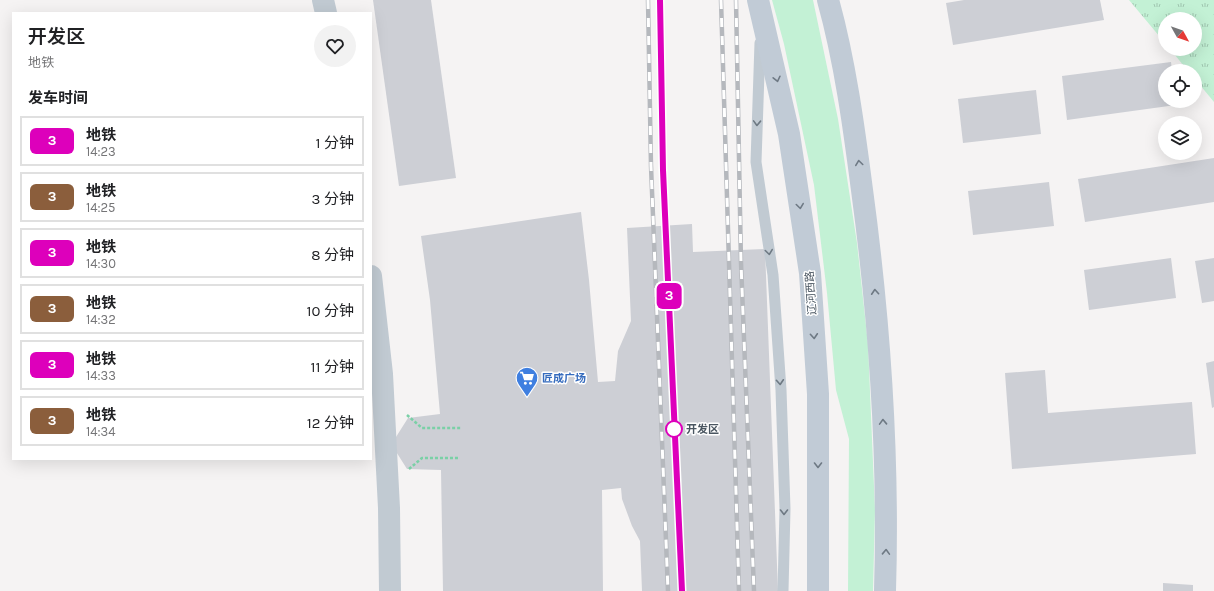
<!DOCTYPE html>
<html lang="zh">
<meta charset="utf-8">
<style>
:root{--surface:#fff;--page:#f2f2f2;--text:#202124;--muted:#757577;--line:#e0e0e0}
body{margin:0;font-family:Karla,"Noto Sans SC",sans-serif;background:var(--page);color:var(--text);height:100vh;display:flex;flex-direction:column;font-size:15px;white-space:nowrap}
*{box-sizing:border-box;margin:0}
p{font-size:13px;color:var(--muted)}
.icon{flex:none;width:22px;height:22px;fill:none;stroke:currentColor;stroke-width:2;stroke-linecap:round;stroke-linejoin:round}
.map{position:relative;flex:1;overflow:hidden}
.drawer{position:absolute;left:12px;top:12px;width:360px;height:448px;display:flex;flex-direction:column;background:var(--surface);border-radius:0px;box-shadow:0 4px 16px #0002}
.drawer>*{flex:none}
.badge{padding:0 8px;border-radius:6px;font-size:14px;line-height:26px}
.needle{width:26px;rotate:130deg}
.fabs{position:absolute;left:1158px;top:12px;display:grid;gap:8px}
.fabs a{display:grid;place-items:center;width:44px;height:44px;border-radius:50%;background:var(--surface);box-shadow:0 4px 16px #0002;font-size:20px}
.map>.badge{position:absolute;translate:-50% -50%;box-shadow:0 0 0 2px #fff}
h2{padding:0 16px;font-size:15px;line-height:36px}
.round{display:grid;place-items:center;flex:none;width:42px;height:42px;border-radius:21px;background:var(--page)}
.overview{display:flex;align-items:center;justify-content:space-between;height:68px;padding:0 16px}
h1{font-size:19px;font-weight:600;line-height:30px}
ul{padding:0;list-style:none}
li{display:flex;align-items:center;gap:12px;height:50px;margin:0 8px 6px;padding:0 8px;border:2px solid var(--line);border-radius:0px}
li div{flex:1}
li b{display:block;font-size:15px}
li em{font-style:normal}
li .badge{min-width:44px;font-weight:700;text-align:center}
.map>svg:first-child{display:block}
</style>
<div class="map">
<svg width="1214" height="591" viewBox="0 0 1214 591">
<defs>
<pattern id="park-tufts" width="24" height="20" patternUnits="userSpaceOnUse"><rect width="24" height="20" fill="#c3f1d5"/><path d="M3 7l-1-3M5 7V3M7 7l1-3M15 17l-1-3M17 17v-4M19 17l1-3" fill="none" stroke="#a0c6b0"/></pattern>
</defs>
<rect width="100%" height="100%" fill="#f5f3f3"/>
<!-- grass -->
<polygon fill="#c3f1d5" points="772,0 813,0 838,119 857,243 868,344 875,510 873,591 848,591 849,439 836,390 827,293 814,185 784,44"/>
<!-- park -->
<polygon fill="url(#park-tufts)" points="1129,0 1214,0 1214,102 1195,79 1195,71 1188,71 1170,49 1195,49 1195,19 1165,19 1165,43"/>
<!-- building -->
<g fill="#cdcfd5">
<polygon points="373,0 431,0 456,178 399,186"/>
<polygon points="964,0 1100,0 1104,20 953,45 946,3"/>
<polygon points="1171,62 1172,71 1165,71 1165,101 1176,101 1176,105 1067,120 1062,76"/>
<polygon points="1036,90 1041,134 963,143 958,99"/>
<polygon points="1214,158 1214,202 1085,222 1078,179"/>
<polygon points="1049,182 1054,226 973,235 968,191"/>
<polygon points="581,212 589,280 598,382 615,381 618,351 631,321 627,228 692,224 693,252 765,249 778,591 642,591 640,541 632,526 622,499 621,488 602,490 603,591 443,591 441,470 407,469 395,450 396,437 408,418 440,414 430,300 421,236"/>
<polygon points="1171,258 1176,298 1089,310 1084,270"/>
<polygon points="1214,258 1214,301 1202,303 1195,261"/>
<polygon points="1214,361 1214,407 1212,408 1206,363"/>
<polygon points="1045,370 1048,413 1192,402 1196,454 1012,469 1005,373"/>
<polygon points="1163,583 1193,585 1193,591 1163,591"/>
</g>
<g fill="none" stroke-linecap="round" stroke-linejoin="round">
<!-- path -->
<g stroke="#7ad0a6" stroke-width="2.5" stroke-dasharray="3 2" stroke-linecap="butt">
<polyline points="407,415 422,428 461,428"/>
<polyline points="409,469 422,458 460,458"/>
</g>
<!-- lane -->
<polyline stroke="#c1cad2" stroke-width="11" points="760,43 756,162 773,275 781,390 785,509 783,591"/>
<!-- street -->
<g stroke="#c1cad2" stroke-width="22">
<polyline points="323,0 326,13"/>
<polyline points="371,276 382,374 389,508 390,591"/>
</g>
<!-- secondary -->
<g stroke="#c1cbd6" stroke-width="22">
<polyline points="758,0 789,134 810,273 818,394 818,591"/>
<path d="M828,0C845,61 854,128 862,190C880,323 889,457 885,591"/>
</g>
<!-- rail casing -->
<g stroke="#b5b8bd" stroke-width="4.5">
<g id="rail">
<polyline points="648,0 651,166 668,591"/>
<polyline points="660,0 663,170 682,591"/>
<polyline points="721,0 739,591"/>
<polyline points="736,0 741,263 754,591"/>
</g>
</g>
<!-- rail -->
<use href="#rail" stroke="#fff" stroke-width="3" stroke-dasharray="9" stroke-linecap="butt"/>
</g>
<!-- one-way arrows -->
<defs><path id="oneway-chevron" d="M-2-3.5L2.5 0L-2 3.5" fill="none" stroke-width="1.6" stroke-linecap="round" stroke-linejoin="round"/></defs>
<g stroke="#6e7984">
<use href="#oneway-chevron" transform="translate(777 79) rotate(77)"/>
<use href="#oneway-chevron" transform="translate(859 163) rotate(-98)"/>
<use href="#oneway-chevron" transform="translate(800 206) rotate(82)"/>
<use href="#oneway-chevron" transform="translate(875 292) rotate(-94)"/>
<use href="#oneway-chevron" transform="translate(814 336) rotate(86)"/>
<use href="#oneway-chevron" transform="translate(883 422) rotate(-92)"/>
<use href="#oneway-chevron" transform="translate(818 465) rotate(90)"/>
<use href="#oneway-chevron" transform="translate(886 552) rotate(-88)"/>
</g>
<g stroke="#6e7983">
<use href="#oneway-chevron" transform="translate(757 123) rotate(92)"/>
<use href="#oneway-chevron" transform="translate(769 252) rotate(82)"/>
<use href="#oneway-chevron" transform="translate(780 382) rotate(86)"/>
<use href="#oneway-chevron" transform="translate(784 512) rotate(90)"/>
</g>
<g fill="none" stroke-linecap="round" stroke-linejoin="round">
<!-- line casing -->
<g stroke="#fff" stroke-width="9">
<polyline id="line" points="660,0 663,170 682,591"/>
</g>
<!-- line -->
<use href="#line" stroke="#d0b" stroke-width="6"/>
</g>
<!-- icons -->
<defs>
<g id="supermarket-pin" transform="scale(1.15)"><path d="M0 17L-7.5 6A9.5 9.5 0 1 1 7.5 6Z" fill="#3f7fe0" stroke="#fff"/><path d="M-6-5.5h2.5l.6 2H6L4.5 2H-2.5L-4.4-4H-6ZM-1.5 3.2a1.3 1.3 0 1 0 .1 0ZM3 3.2a1.3 1.3 0 1 0 .1 0Z" fill="#fff"/></g>
</defs>
<g fill-rule="evenodd">
<use href="#supermarket-pin" x="527" y="378"/>
</g>
<!-- markers -->
<circle fill="#fff" stroke="#d0b" stroke-width="2" cx="674" cy="429" r="8"/>
<g text-anchor="middle" dominant-baseline="central" stroke-width="3" stroke-linejoin="round" paint-order="stroke">
<!-- street labels -->
<g font-size="11" fill="#4a5661" stroke="#fff">
<text transform="translate(811 293) rotate(-94)">辽河西路</text>
</g>
<!-- shop labels -->
<g font-size="11" font-weight="bold" fill="#366cbe" stroke="#fff" text-anchor="start">
<text x="542" y="378">匠成广场</text>
</g>
<!-- stop labels -->
<g font-size="11" font-weight="bold" fill="#4a5661" stroke="#fff" text-anchor="start">
<text x="686" y="429">开发区</text>
</g>
</g>
</svg>
<div class="fabs">
<a><svg class="needle" viewBox="-14 -14 28 28"><path d="M0-13l5 13h-10z" fill="#e53935"/><path d="M0 13l5-13h-10z" fill="#757577"/></svg></a>
<a><svg class="icon" aria-label="locate" viewBox="0 0 24 24"><circle cx="12" cy="12" r="6"/><path d="M12 2v4M12 18v4M2 12h4M18 12h4"/></svg></a>
<a><svg class="icon" aria-label="layers" viewBox="0 0 24 24"><path d="M12 4l9 5-9 5-9-5zM3 14l9 5 9-5"/></svg></a>
</div>
<b class="badge" style="left:669px;top:296px;background:#d0b;color:#fff">3</b>
<section class="drawer">
<div class="overview"><div><h1>开发区</h1><p>地铁</p></div><a class="round"><svg class="icon" aria-label="heart" viewBox="0 0 24 24"><path d="M12 20l-8-8c-3-5 5-10 8-4 3-6 11-1 8 4z"/></svg></a></div>
<h2>发车时间</h2>
<ul>
<li><span class="badge" style="background:#d0b;color:#fff">3</span><div><b>地铁</b><p>14:23</p></div><em>1 分钟</em></li>
<li><span class="badge" style="background:#8b5e3c;color:#fff">3</span><div><b>地铁</b><p>14:25</p></div><em>3 分钟</em></li>
<li><span class="badge" style="background:#d0b;color:#fff">3</span><div><b>地铁</b><p>14:30</p></div><em>8 分钟</em></li>
<li><span class="badge" style="background:#8b5e3c;color:#fff">3</span><div><b>地铁</b><p>14:32</p></div><em>10 分钟</em></li>
<li><span class="badge" style="background:#d0b;color:#fff">3</span><div><b>地铁</b><p>14:33</p></div><em>11 分钟</em></li>
<li><span class="badge" style="background:#8b5e3c;color:#fff">3</span><div><b>地铁</b><p>14:34</p></div><em>12 分钟</em></li>
</ul>
</section>
</div>
